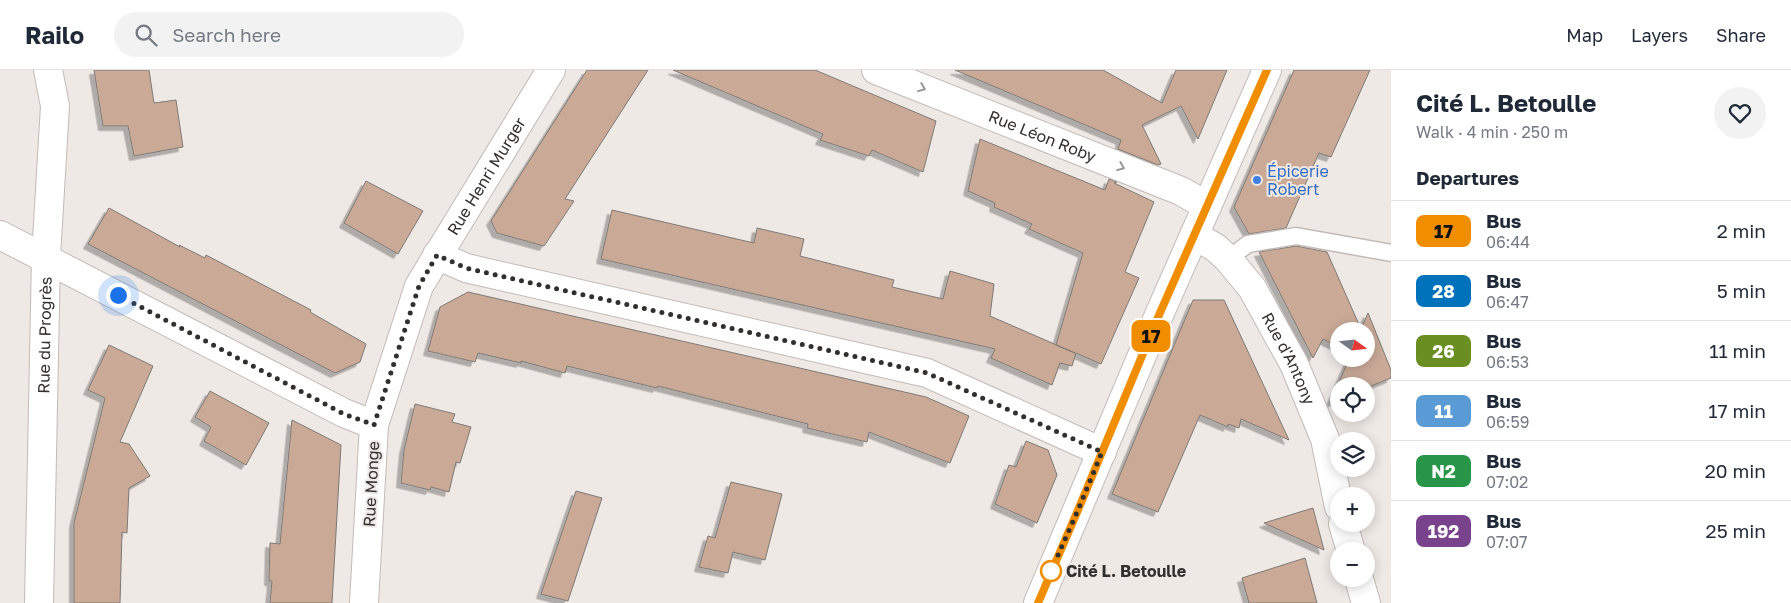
<!DOCTYPE html>
<meta charset="utf-8">
<style>
:root{--surface:#fff;--page:#f2f2f3;--text:#1f2937;--muted:#747a83;--line:#e0e1e3}
body{margin:0;font-family:"Golos Text",sans-serif;background:var(--page);color:var(--text);height:100vh;display:flex;flex-direction:column;font-size:19px;white-space:nowrap}
*{box-sizing:border-box;margin:0}
p{font-size:16px;color:var(--muted)}
.icon{flex:none;width:28px;height:28px;fill:none;stroke:currentColor;stroke-width:2;stroke-linecap:round;stroke-linejoin:round}
.map{position:relative;flex:1;overflow:hidden}
.details{display:flex;flex-direction:column;background:var(--surface);width:400px}
.details>*{flex:none}
.badge{padding:0 10px;border-radius:8px;font-size:18px;line-height:32px}
.needle{width:32px;rotate:105deg}
.tools{position:absolute;left:1330px;top:252px;display:grid;gap:10px}
.tools a{display:grid;place-items:center;width:45px;height:45px;border-radius:50%;background:var(--surface);box-shadow:0 2px 12px #0003;font-size:25px}
.you{position:absolute;width:25px;height:25px;margin:-12px;border:4px solid #fff;border-radius:50%;background:#1a73e8;box-shadow:0 0 0 8px #1a73e833}
.map>.badge{position:absolute;translate:-50% -50%;box-shadow:0 0 0 2px #fff}
h2{padding:0 25px;font-size:19px;line-height:45px}
.round{display:grid;place-items:center;flex:none;width:52px;height:52px;border-radius:26px;background:var(--page)}
.head{display:flex;align-items:center;justify-content:space-between;height:85px;padding:0 25px}
h1{font-size:24px;font-weight:700;line-height:38px}
ul{padding:0;list-style:none}
li{display:flex;align-items:center;gap:15px;height:60px;padding:0 25px;border-top:1px solid var(--line)}
li div{flex:1}
li b{display:block;font-size:19px}
li em{font-style:normal}
li .badge{min-width:55px;font-weight:700;text-align:center}
header{display:flex;align-items:center;gap:30px;box-sizing:border-box;height:70px;padding:0 25px;background:var(--surface);border-bottom:1px solid var(--line)}
header strong{font-size:24px}
nav{display:flex;gap:28px;margin-inline-start:auto;font-size:18px}
.search{width:350px;height:45px;background:var(--page);display:flex;align-items:center;gap:12px;box-sizing:border-box;padding:0 18px;border-radius:28px;color:var(--muted);font-size:19px}
main{display:flex;flex:1;min-height:0}
.map>svg:first-child{display:block}
</style>
<header>
<strong>Railo</strong>
<div class="search"><svg class="icon" aria-label="search" viewBox="0 0 24 24"><circle cx="10" cy="10" r="6"/><path d="M15 15l6 6"/></svg>Search here</div>
<nav><a>Map</a><a>Layers</a><a>Share</a></nav>
</header>
<main>
<div class="map">
<svg width="1391" height="533" viewBox="0 0 1391 533">
<defs>
<filter id="shadow"><feDropShadow dx="-4.5" dy="4.5" stdDeviation="0" flood-color="#0004"/></filter>
</defs>
<rect width="100%" height="100%" fill="#efe9e5"/>
<!-- building -->
<g fill="#caaa97" stroke="#7e7975" filter="url(#shadow)">
<polygon points="94,0 149,0 154,33 176,30 183,77 134,86 128,56 103,56"/>
<polygon points="587,0 648,0 565,129 574,131 544,176 497,163 491,151"/>
<polygon points="673,0 815,0 936,51 923,102 872,80 869,86 820,70 823,64"/>
<polygon points="955,0 1103,0 1162,33 1176,0 1227,0 1198,69 1181,36 1142,55 1161,94 1158,95 1118,79 1121,70"/>
<polygon points="1294,0 1370,0 1331,87 1319,83 1286,158 1249,164 1234,137"/>
<polygon points="980,69 1105,120 1109,109 1117,112 1114,113 1154,132 1125,202 1139,208 1101,294 1076,283 1072,296 1060,293 1052,315 991,288 995,279 601,189 612,140 754,173 757,158 804,169 800,186 894,210 892,217 943,229 950,201 994,214 990,246 1075,283 1056,275 1083,183 1029,159 1032,154 994,137 995,133 968,121"/>
<polygon points="366,111 423,141 398,184 344,153"/>
<polygon points="109,138 180,177 179,175 205,188 206,185 311,240 310,242 366,274 360,292 335,303 88,174"/>
<polygon points="1296,176 1327,182 1361,259 1368,243 1391,300 1391,308 1366,318 1366,316 1339,316 1339,330 1330,333 1349,289 1366,289 1366,261 1339,261 1339,277 1323,269 1313,288 1259,182"/>
<polygon points="468,222 926,327 969,346 950,393 869,362 867,372 807,358 808,354 658,316 657,318 567,296 565,303 521,291 521,293 478,283 475,292 428,281 440,237"/>
<polygon points="1193,230 1224,230 1289,370 1241,349 1239,358 1228,354 1228,357 1200,345 1158,442 1112,424"/>
<polygon points="109,275 153,296 120,372 129,374 150,406 129,418 127,463 122,462 120,533 74,533 74,453 105,328 88,320"/>
<polygon points="210,321 269,353 246,395 204,371 211,357 195,347"/>
<polygon points="415,334 455,344 452,352 471,357 460,393 456,392 449,422 431,417 430,420 401,413 404,380"/>
<polygon points="292,350 341,375 332,533 270,533 272,511 269,511 270,473 280,474"/>
<polygon points="1026,371 1048,380 1057,405 1037,453 995,434 1009,395 1016,397"/>
<polygon points="731,412 782,424 765,490 733,482 728,503 699,497 708,466 715,468"/>
<polygon points="576,421 602,428 568,531 541,524"/>
<polygon points="1313,438 1324,480 1264,453"/>
<polygon points="1305,488 1317,533 1249,533 1242,508"/>
</g>
<g fill="none" stroke-linecap="round" stroke-linejoin="round">
<!-- service casing -->
<g stroke="#c2bbb8" stroke-width="19">
<polyline id="service" points="1228,189 1248,174 1296,166 1391,183"/>
</g>
<!-- minor casing -->
<g stroke="#c2bbb8" stroke-width="30">
<g id="minor">
<path id="s1" d="M876,0L1181,121L1207,136"/>
<polyline points="0,165 344,343 374,355 364,533"/>
<polyline points="437,185 466,198 927,303 1102,382"/>
<path id="s2" d="M374,355L419,216L551,0"/>
<path id="s3" d="M39,533L46,187L55,36L48,0"/>
</g>
</g>
<!-- tertiary casing -->
<g stroke="#c2bbb8" stroke-width="30">
<g id="tertiary">
<path id="s4" d="M1194,165L1216,178L1228,189L1252,218L1294,294L1325,369L1339,437"/>
<polyline points="1343,454 1351,481"/>
<polyline points="1359,509 1366,533"/>
</g>
</g>
<!-- secondary casing -->
<g stroke="#c2bbb8" stroke-width="30">
<polyline id="secondary" points="1038,533 1159,245 1267,0"/>
</g>
<!-- service -->
<use href="#service" stroke="#fff" stroke-width="16"/>
<!-- minor -->
<use href="#minor" stroke="#fff" stroke-width="28"/>
<!-- tertiary -->
<use href="#tertiary" stroke="#fff" stroke-width="28"/>
<!-- secondary -->
<use href="#secondary" stroke="#fff" stroke-width="28"/>
</g>
<!-- one-way arrows -->
<defs><path id="oneway-chevron" d="M-2-3.5L2.5 0L-2 3.5" fill="none" stroke-width="1.6" stroke-linecap="round" stroke-linejoin="round" transform="scale(1.25)"/></defs>
<g stroke="#989897">
<use href="#oneway-chevron" transform="translate(922 18) rotate(22)"/>
<use href="#oneway-chevron" transform="translate(1121 97) rotate(22)"/>
</g>
<g fill="none" stroke-linecap="round" stroke-linejoin="round">
<!-- line casing -->
<g stroke="#fff" stroke-width="11">
<polyline id="line" points="1038,533 1078,440 1159,245 1267,0"/>
</g>
<!-- line -->
<use href="#line" stroke="#f18e00" stroke-width="8"/>
<!-- walk -->
<polyline stroke="#32302f" stroke-width="5" stroke-dasharray="0 9" points="118,225 344,344 374,355 419,216 437,185 466,198 927,303 1102,382 1078,440 1051,501"/>
</g>
<!-- markers -->
<circle fill="#3f7fe0" stroke="#efe9e5" stroke-width="2" cx="1257" cy="110" r="5"/>
<circle fill="#fff" stroke="#f18e00" stroke-width="2.5" cx="1051" cy="501" r="10"/>
<g text-anchor="middle" dominant-baseline="central" stroke-width="4" stroke-linejoin="round" paint-order="stroke">
<!-- street labels -->
<g font-size="16" fill="#32302f" stroke="#efe9e5">
<text stroke="none"><textPath href="#s1" startOffset="179">Rue Léon Roby</textPath></text>
<text stroke="none"><textPath href="#s2" startOffset="275">Rue Henri Murger</textPath></text>
<text stroke="none"><textPath href="#s3" startOffset="268">Rue du Progrès</textPath></text>
<text stroke="none"><textPath href="#s4" startOffset="159">Rue d'Antony</textPath></text>
<text transform="translate(371 414) rotate(-87)">Rue Monge</text>
</g>
<!-- shop labels -->
<g font-size="16" fill="#366cbe" stroke="#efe9e5" text-anchor="start">
<text x="1267" y="101">Épicerie<tspan x="1267" dy="18">Robert</tspan></text>
</g>
<!-- stop labels -->
<g font-size="16" font-weight="bold" fill="#32302f" stroke="#efe9e5" text-anchor="start">
<text x="1066" y="501">Cité L. Betoulle</text>
</g>
</g>
</svg>
<div class="tools">
<a><svg class="needle" viewBox="-14 -14 28 28"><path d="M0-13l5 13h-10z" fill="#e53935"/><path d="M0 13l5-13h-10z" fill="#747a83"/></svg></a>
<a><svg class="icon" aria-label="locate" viewBox="0 0 24 24"><circle cx="12" cy="12" r="6"/><path d="M12 2v4M12 18v4M2 12h4M18 12h4"/></svg></a>
<a><svg class="icon" aria-label="layers" viewBox="0 0 24 24"><path d="M12 4l9 5-9 5-9-5zM3 14l9 5 9-5"/></svg></a>
<a>+</a>
<a>−</a>
</div>
<div class="you" style="left:118px;top:225px"></div>
<b class="badge" style="left:1151px;top:266px;background:#f18e00;color:#111">17</b>
</div>
<section class="details">
<div class="head"><div><h1>Cité L. Betoulle</h1><p>Walk · 4 min · 250 m</p></div><a class="round"><svg class="icon" aria-label="heart" viewBox="0 0 24 24"><path d="M12 20l-8-8c-3-5 5-10 8-4 3-6 11-1 8 4z"/></svg></a></div>
<h2>Departures</h2>
<ul>
<li><span class="badge" style="background:#f18e00;color:#111">17</span><div><b>Bus</b><p>06:44</p></div><em>2 min</em></li>
<li><span class="badge" style="background:#0072bc;color:#fff">28</span><div><b>Bus</b><p>06:47</p></div><em>5 min</em></li>
<li><span class="badge" style="background:#6b8e23;color:#fff">26</span><div><b>Bus</b><p>06:53</p></div><em>11 min</em></li>
<li><span class="badge" style="background:#5b9bd5;color:#fff">11</span><div><b>Bus</b><p>06:59</p></div><em>17 min</em></li>
<li><span class="badge" style="background:#289548;color:#fff">N2</span><div><b>Bus</b><p>07:02</p></div><em>20 min</em></li>
<li><span class="badge" style="background:#78438c;color:#fff">192</span><div><b>Bus</b><p>07:07</p></div><em>25 min</em></li>
</ul>
</section>
</main>
